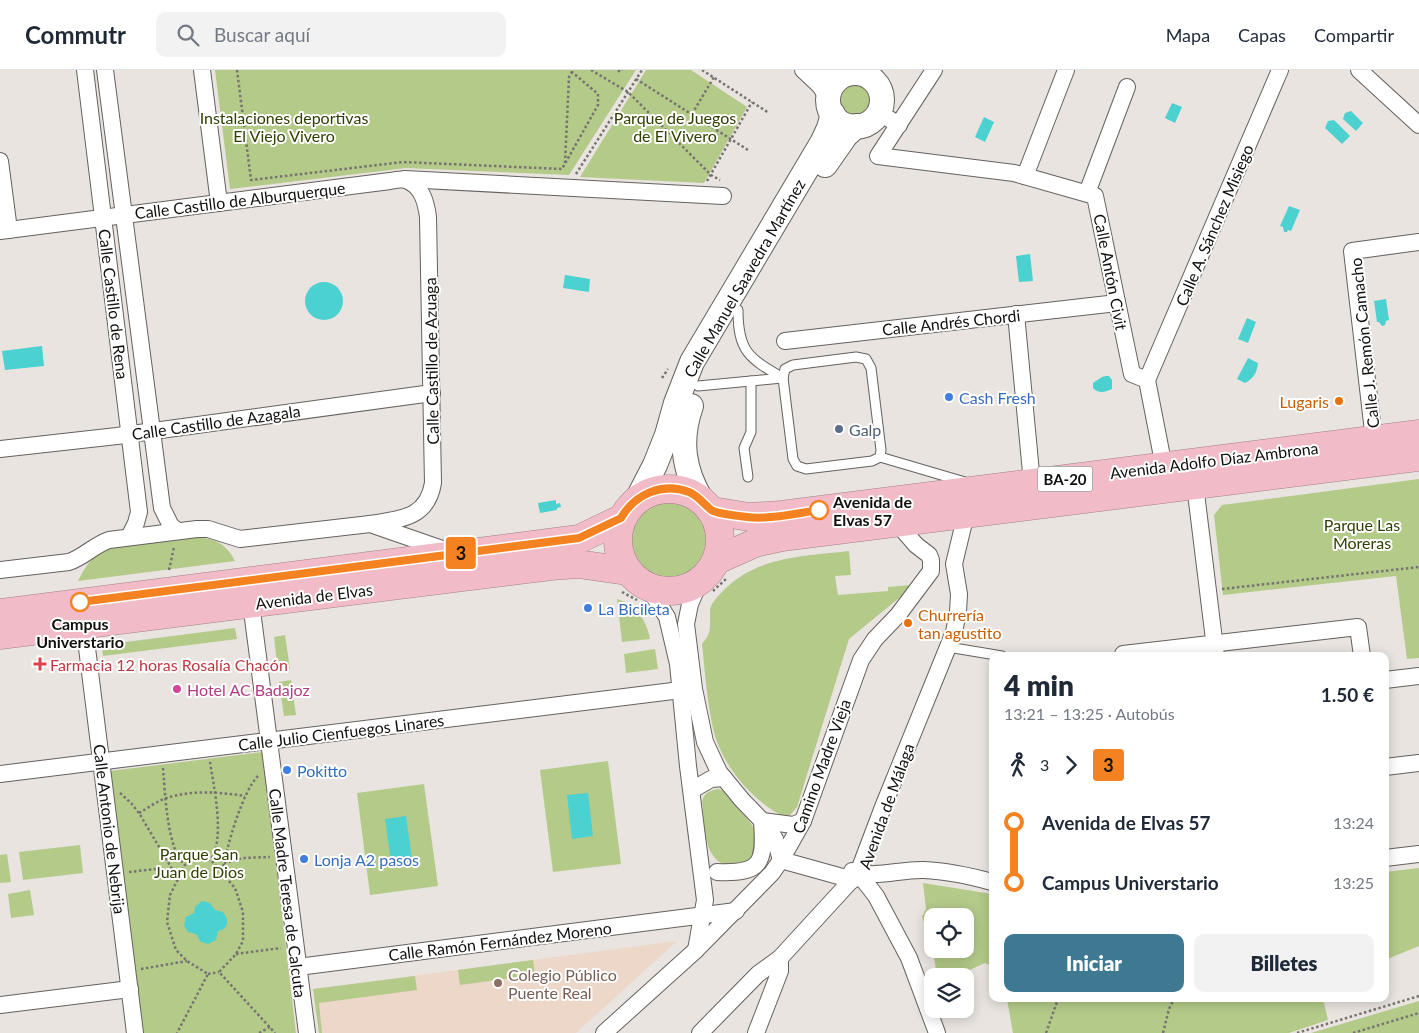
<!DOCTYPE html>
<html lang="es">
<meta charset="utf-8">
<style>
:root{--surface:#fff;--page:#f2f2f3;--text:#1f2937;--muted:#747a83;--line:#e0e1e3;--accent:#3e7992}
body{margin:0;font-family:Lato,sans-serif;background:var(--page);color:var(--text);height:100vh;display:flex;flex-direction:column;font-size:19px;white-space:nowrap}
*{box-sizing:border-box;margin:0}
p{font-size:16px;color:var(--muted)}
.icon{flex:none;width:28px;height:28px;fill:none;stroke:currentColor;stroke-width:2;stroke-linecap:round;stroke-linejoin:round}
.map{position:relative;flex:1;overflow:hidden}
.details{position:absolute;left:989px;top:582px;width:400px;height:350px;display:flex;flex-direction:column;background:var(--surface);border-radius:10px;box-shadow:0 2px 12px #0003}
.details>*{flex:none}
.badge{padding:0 10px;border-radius:4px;font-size:18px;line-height:32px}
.controls{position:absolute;left:924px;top:838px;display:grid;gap:10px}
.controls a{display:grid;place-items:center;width:50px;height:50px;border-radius:10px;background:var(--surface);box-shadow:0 2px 12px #0003;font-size:25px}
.map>.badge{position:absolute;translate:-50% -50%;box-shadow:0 0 0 2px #fff}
.legs{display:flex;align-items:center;gap:8px;height:55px;padding:0 15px;font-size:16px}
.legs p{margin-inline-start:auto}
.overview{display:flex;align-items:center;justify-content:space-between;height:85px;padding:0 15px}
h1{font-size:28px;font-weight:800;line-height:38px}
.action{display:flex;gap:10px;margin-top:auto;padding:10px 15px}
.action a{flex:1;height:58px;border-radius:10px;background:var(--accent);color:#fff;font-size:20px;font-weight:800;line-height:58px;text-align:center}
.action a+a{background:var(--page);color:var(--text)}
ul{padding:0 15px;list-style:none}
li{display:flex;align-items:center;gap:18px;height:60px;font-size:19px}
li i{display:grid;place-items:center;width:8px;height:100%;margin:0 6px;background:currentColor}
li i::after{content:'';width:12px;height:12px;margin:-6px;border:4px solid;border-radius:50%;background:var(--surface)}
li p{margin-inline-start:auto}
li:first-child i{background:linear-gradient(#0000 50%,currentColor 0)}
li:last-child i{background:linear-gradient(currentColor 50%,#0000 0)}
header{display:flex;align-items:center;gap:30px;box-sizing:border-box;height:70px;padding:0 25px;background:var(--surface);border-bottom:1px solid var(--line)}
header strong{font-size:24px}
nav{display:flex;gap:28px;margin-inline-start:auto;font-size:18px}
.search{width:350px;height:45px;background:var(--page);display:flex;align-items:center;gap:12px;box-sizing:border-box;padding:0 18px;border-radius:10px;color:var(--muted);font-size:19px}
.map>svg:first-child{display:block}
</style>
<header>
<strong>Commutr</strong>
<div class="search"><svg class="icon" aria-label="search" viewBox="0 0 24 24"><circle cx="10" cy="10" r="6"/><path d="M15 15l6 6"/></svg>Buscar aquí</div>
<nav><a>Mapa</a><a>Capas</a><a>Compartir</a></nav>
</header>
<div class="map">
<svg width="1419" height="963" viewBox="0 0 1419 963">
<rect width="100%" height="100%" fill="#e9e4e0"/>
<!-- education -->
<polygon fill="#ecd7c9" points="677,871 576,963 319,963 313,919"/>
<!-- green -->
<g fill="#b4ca89" fill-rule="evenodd">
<polygon points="215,0 636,0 569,105 406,98 230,119"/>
<polygon points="646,0 691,0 747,37 704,113 580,107"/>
<circle cx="855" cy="30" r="16"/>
<polygon points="1419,409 1419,588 1407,589 1396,506 1223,525 1214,445 1222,435"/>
<circle cx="668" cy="470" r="43"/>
<path d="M193,467C213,468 225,472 235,491L78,511C87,493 94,483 114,477Z"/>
<path d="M849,481L851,505L835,506L838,525L888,521V517L911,515L910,519L849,569L797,737L790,745L783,746C751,730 721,694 713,658C707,631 705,602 702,574C711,563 710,561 710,547C710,546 710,539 710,539C712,532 719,525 724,520C757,486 805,486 849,481Z"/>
<path d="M617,529C636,535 646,549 650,569L622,572Z"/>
<polygon points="235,558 237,569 103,586 102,575"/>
<polygon points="285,565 290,599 278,601 274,567"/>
<polygon points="655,579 658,599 626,603 624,584"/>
<polygon points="291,610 296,645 284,646 279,612"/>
<polygon points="263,682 296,963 143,963 110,701"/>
<polygon points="608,691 621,794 553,802 540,700"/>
<polygon points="424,714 438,816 370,825 357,723"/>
<path d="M718,719L722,720C730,729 752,752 756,762C767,789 727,809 712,784C704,772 704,746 702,731C704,723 710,720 718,719Z"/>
<polygon points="80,775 83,803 23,810 19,782"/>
<polygon points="7,784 11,812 0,813 0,785"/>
<polygon points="1419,798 1419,876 1385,890 1385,802"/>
<path d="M923,813L992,824V896L985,893L956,906H937L931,870L922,847L926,839ZM932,846H965V879H932Z"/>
<polygon points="30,820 34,845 11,848 8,824"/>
<polygon points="533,890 535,905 460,915 458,900"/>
<polygon points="415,906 417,920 319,933 322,963 319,963 313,919"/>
<polygon points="1007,929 1323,929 1328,950 1289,963 1013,963"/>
<polygon points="1419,931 1419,963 1311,963"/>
</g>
<!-- water -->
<g fill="#4cd1d1">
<polygon points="1172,33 1182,37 1175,53 1165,48"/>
<polygon points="1351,41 1363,53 1356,61 1343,49 1345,43"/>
<polygon points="984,47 994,52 985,72 975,67"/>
<polygon points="1334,50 1350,66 1342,74 1325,58 1328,51"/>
<polygon points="1289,136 1300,140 1291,161 1288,160 1287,162 1284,162 1283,157 1280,156"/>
<polygon points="1030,184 1033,211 1019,212 1016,186"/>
<polygon points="565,205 590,209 589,222 563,218"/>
<circle cx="324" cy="231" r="19"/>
<polygon points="1386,229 1389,250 1386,251 1385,255 1382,256 1379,252 1377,252 1374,231"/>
<polygon points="1247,248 1256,252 1248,273 1238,269"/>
<polygon points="42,276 44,296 5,300 2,281"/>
<path d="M1248,288L1258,293C1257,303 1253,309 1245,313L1237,309Z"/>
<path d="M1106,306H1109L1112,310V319C1106,322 1098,324 1093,318V313L1102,307Z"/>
<polygon points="556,430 556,434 560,433 561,437 557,438 557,440 540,443 538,433"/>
<polygon points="588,723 593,766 572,769 567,725"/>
<polygon points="406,746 412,789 391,792 385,749"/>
<path d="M202,831L210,833L215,840L223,842L227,849C228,856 224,860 218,861L216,870L208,874L201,872L196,864L188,862L184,856L186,847L194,843L195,837Z"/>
</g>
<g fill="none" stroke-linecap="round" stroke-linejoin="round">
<!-- lane casing -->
<g stroke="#65615e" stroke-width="11">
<g id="lane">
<path d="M738,240C738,282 749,288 783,308"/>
<polyline points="698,316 782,308"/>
<polyline points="880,387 881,380 871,298 866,289 856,287 793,295 785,299 783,308 793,389 797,396 806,399 872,391 880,387 965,412"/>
<polyline points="748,407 744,378 751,362 751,311"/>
<polyline points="948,577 1002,586"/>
</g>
</g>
<!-- street casing -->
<g stroke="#65615e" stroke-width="18">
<g id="street">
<polyline points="85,0 139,442 136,453 129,467"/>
<polyline points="105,0 162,438 171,456 178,461"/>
<polyline points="202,0 219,133"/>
<polyline points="803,0 820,16 828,28"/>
<polyline points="817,0 845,4"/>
<polyline points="934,0 878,86 1014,103 1095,126 1132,304 1147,310"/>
<polyline points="1359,0 1419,55"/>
<polyline points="878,42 899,55"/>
<polyline points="0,91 9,160"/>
<polyline points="1025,106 1066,0"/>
<polyline points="405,109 723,126"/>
<polyline points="1087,123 1127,17"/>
<path d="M0,161L390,111C395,110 402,109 406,110C422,116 426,132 428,147L433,413C427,449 400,449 370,454"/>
<polyline points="1016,244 1032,413"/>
<polyline points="785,271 1117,233"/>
<polyline points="1147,310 1280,0"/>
<polyline points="1147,310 1164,397"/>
<polyline points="1374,370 1352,181 1419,172"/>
<polyline points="0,379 117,366 432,323"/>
<polyline points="1195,415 1216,586"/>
<path d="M0,500L69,492C84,487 94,475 109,470L197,459H208L240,469L370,454L448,481"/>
<polyline points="700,511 690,534 686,554 694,619 705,672 719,702 742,730 768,757 775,769 781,790 853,810"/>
<polyline points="648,517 667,547 678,594 688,696 705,830 696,880"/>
<polyline points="251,533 307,963"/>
<polyline points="84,554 135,963"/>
<polyline points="1123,584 1358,557 1362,586"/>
<polyline points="1385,610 1419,606"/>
<polyline points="1385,697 1419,693"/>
<polyline points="0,704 681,620"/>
<polyline points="692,720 711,709 724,708"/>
<polyline points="1385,788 1419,784"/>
<path d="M852,801C876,809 900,799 924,800C948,801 970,806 992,812"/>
<path d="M717,802C762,804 765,793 762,751L793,755L803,751"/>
<polyline points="298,897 736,841"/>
<polyline points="0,935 130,919"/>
<polyline points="604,963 696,880 772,803 781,790 803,751 861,590 875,569 898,545 931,501 931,490 929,485 916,475 897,453"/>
<polyline points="700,963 758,904 780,888 858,803"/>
<polyline points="756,963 780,901 780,888"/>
<polyline points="937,963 909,888 876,826 858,803 883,737 954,562 958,542 959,524 954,494 966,444"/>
</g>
</g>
<!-- secondary casing -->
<g stroke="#65615e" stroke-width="26">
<g id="secondary">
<circle cx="855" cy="30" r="27"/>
<polyline points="825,95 846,65 856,56"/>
<path d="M691,336C679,370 683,400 702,431"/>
<polyline points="638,428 655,395 667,365 676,333 692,292 822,73 829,58 833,44"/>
</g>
</g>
<!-- highway casing -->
<g stroke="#a37f87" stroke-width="29">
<g id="highway">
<circle cx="669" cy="470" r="51"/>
<polyline points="712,441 749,447 781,445 1419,364"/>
<polyline points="717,490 755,473 782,467 1419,387"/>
<polyline points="0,543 579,469 621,449"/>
<polyline points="0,565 551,496 578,494 627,501"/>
</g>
</g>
<!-- path -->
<g stroke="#767370" stroke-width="2.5" stroke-dasharray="2.5 2.5" stroke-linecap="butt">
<polyline points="237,0 251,110 403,92 562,99 598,35 598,24 572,2 572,0"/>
<polyline points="591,0 628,22 711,105 720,110"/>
<polyline points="618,0 620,2 622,0"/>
<polyline points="702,0 769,43"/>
<polyline points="636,9 748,80"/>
<polyline points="692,44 714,7"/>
<polyline points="565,93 569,7 572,2"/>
<polyline points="576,104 642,0"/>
<polyline points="707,111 752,32"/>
<polyline points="662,308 668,299"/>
<polyline points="169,500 174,477"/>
<polyline points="1222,519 1419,497"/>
<polyline points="713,521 726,509"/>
<polyline points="622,522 637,530"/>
<path d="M210,692C214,718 225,767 211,790"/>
<path d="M163,698C165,721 167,781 185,795L198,789L211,790L222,803"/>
<path d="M258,706C242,722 226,779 222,803L235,818L243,842V871L236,884L219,902L275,963"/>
<polyline points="120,723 131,733 139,743 178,809 170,825 167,852 176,880 187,891 208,904 177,963"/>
<path d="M139,743C148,738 157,731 167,728C191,720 220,722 245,726"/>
<polyline points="224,793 243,788 270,787"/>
<polyline points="129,802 155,799 172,801"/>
<polyline points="178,809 185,795"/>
<polyline points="236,884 281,878"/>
<polyline points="141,899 187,891"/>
<polyline points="208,904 219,902"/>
<polyline points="259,963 270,957"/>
<polyline points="1046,963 1058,929"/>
<polyline points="1163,963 1169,939 1174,929"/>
<polyline points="1297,963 1419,926"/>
<polyline points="1353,963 1419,943"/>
</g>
<!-- lane -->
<use href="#lane" stroke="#fff" stroke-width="9"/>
<!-- street -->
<use href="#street" stroke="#fff" stroke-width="16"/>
<!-- secondary -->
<use href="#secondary" stroke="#fff" stroke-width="24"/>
<!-- highway -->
<use href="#highway" stroke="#f1bbc8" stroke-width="28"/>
</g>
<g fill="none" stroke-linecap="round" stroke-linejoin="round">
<!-- line-1 casing -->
<g stroke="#fff" stroke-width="11">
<path id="line-1" d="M80,532L579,468L621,448C635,424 662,412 689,422C699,426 707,438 713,441C721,444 738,446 747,447C767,450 798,443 819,440"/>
</g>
<!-- line-1 -->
<use href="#line-1" stroke="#f58220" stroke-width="8"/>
</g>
<!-- markers -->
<g fill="#3f7fe0" stroke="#fff" stroke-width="2">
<circle cx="949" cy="327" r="5"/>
<circle cx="588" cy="538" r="5"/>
<circle cx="287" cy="700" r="5"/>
<circle cx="304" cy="789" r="5"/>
</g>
<g fill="#e8710a" stroke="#fff" stroke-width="2">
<circle cx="1339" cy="331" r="5"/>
<circle cx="908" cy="553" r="5"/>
</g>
<circle fill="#5c6f8a" stroke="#fff" stroke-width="2" cx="839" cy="359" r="5"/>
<g fill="#fff" stroke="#f58220" stroke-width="2.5">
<circle cx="819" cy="440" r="9"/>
<circle cx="80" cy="532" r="9"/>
</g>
<path fill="#e0444e" stroke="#fff" stroke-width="2" d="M37.5 586.5h5v5h5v5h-5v5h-5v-5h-5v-5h5z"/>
<circle fill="#d1479c" stroke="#fff" stroke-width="2" cx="177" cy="619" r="5"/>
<circle fill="#8d6e63" stroke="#fff" stroke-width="2" cx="498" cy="913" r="5"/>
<g text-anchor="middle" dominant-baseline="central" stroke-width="4" stroke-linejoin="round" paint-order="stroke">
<!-- shield labels -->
<rect fill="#fff" stroke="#585856" stroke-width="1" x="1037.5" y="396.5" width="55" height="25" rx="4"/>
<g font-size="15" font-weight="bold" fill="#11100e">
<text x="1065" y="409">BA-20</text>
</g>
<!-- park labels -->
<g font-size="16" fill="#2f3f00" stroke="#fff">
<text x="284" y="47">Instalaciones deportivas<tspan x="284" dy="18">El Viejo Vivero</tspan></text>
<text x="675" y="47">Parque de Juegos<tspan x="675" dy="18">de El Vivero</tspan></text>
<text x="1362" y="454">Parque Las<tspan x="1362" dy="18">Moreras</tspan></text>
<text x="199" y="783">Parque San<tspan x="199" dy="18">Juan de Dios</tspan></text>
</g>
<!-- street labels -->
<g font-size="16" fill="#11100e" stroke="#fff">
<text transform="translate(240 130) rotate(-7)">Calle Castillo de Alburquerque</text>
<text transform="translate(1214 155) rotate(-67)">Calle A. Sánchez Misiego</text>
<text transform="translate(1111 202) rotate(79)">Calle Antón Civit</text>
<text transform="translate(744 208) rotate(-60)">Calle Manuel Saavedra Martínez</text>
<text transform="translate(114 234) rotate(83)">Calle Castillo de Rena</text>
<text transform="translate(951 252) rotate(-6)">Calle Andrés Chordi</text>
<text transform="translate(1364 273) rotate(-96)">Calle J. Remón Camacho</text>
<text transform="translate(431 291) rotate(-91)">Calle Castillo de Azuaga</text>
<text transform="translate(216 352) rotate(-8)">Calle Castillo de Azagala</text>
<text transform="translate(1214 390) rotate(-7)">Avenida Adolfo Díaz Ambrona</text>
<text transform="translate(314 526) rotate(-7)">Avenida de Elvas</text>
<text transform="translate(341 662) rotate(-7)">Calle Julio Cienfuegos Linares</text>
<text transform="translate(821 696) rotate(-70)">Camino Madre Vieja</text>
<text transform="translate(886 736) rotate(-70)">Avenida de Málaga</text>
<text transform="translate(110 759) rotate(83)">Calle Antonio de Nebrija</text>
<text transform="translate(288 823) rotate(83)">Calle Madre Teresa de Calcuta</text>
<text transform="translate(500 871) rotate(-7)">Calle Ramón Fernández Moreno</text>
</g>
<!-- shop labels -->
<g font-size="16" fill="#366cbe" stroke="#fff" text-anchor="start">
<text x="959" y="327">Cash Fresh</text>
<text x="598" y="538">La Bicileta</text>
<text x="297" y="700">Pokitto</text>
<text x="314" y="789">Lonja A2 pasos</text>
</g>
<!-- food labels -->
<g font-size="16" fill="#c56008" stroke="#fff" text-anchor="end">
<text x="1329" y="331">Lugaris</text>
<text x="918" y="544" text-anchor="start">Churrería<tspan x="918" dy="18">tan agustito</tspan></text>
</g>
<!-- service labels -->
<g font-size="16" fill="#4e5e75" stroke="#fff" text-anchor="start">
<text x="849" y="359">Galp</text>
</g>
<!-- stop labels -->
<g font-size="16" font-weight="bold" fill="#11100e" stroke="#fff" text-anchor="start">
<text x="833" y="431">Avenida de<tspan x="833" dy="18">Elvas 57</tspan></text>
<text x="80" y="553" text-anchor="middle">Campus<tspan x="80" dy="18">Universtario</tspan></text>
</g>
<!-- health labels -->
<g font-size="16" fill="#be3a42" stroke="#fff" text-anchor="start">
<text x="50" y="594">Farmacia 12 horas Rosalía Chacón</text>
</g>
<!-- hotel labels -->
<g font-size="16" fill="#b23c85" stroke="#fff" text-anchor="start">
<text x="187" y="619">Hotel AC Badajoz</text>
</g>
<!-- education labels -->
<g font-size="16" fill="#785e54" stroke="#fff" text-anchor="start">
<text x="508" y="904">Colegio Público<tspan x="508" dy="18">Puente Real</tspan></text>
</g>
</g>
</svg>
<div class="controls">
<a><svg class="icon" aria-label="locate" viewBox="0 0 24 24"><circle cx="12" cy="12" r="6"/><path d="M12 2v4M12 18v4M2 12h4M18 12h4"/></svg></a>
<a><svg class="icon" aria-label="layers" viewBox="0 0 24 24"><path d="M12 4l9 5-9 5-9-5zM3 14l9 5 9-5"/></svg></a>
</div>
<b class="badge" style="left:461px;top:483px;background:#f58220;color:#111">3</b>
<section class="details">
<div class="overview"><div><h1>4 min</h1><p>13:21 – 13:25 · Autobús</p></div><b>1.50 €</b></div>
<div class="legs"><svg class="icon" aria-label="walk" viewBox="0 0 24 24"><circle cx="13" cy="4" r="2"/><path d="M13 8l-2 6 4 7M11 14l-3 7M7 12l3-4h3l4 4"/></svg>3<svg class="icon" aria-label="forward" viewBox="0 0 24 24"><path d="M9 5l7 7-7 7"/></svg><b class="badge" style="background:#f58220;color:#111">3</b></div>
<ul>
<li><i style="color:#f58220"></i><b>Avenida de Elvas 57</b><p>13:24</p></li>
<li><i style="color:#f58220"></i><b>Campus Universtario</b><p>13:25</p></li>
</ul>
<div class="action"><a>Iniciar</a><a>Billetes</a></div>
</section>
</div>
